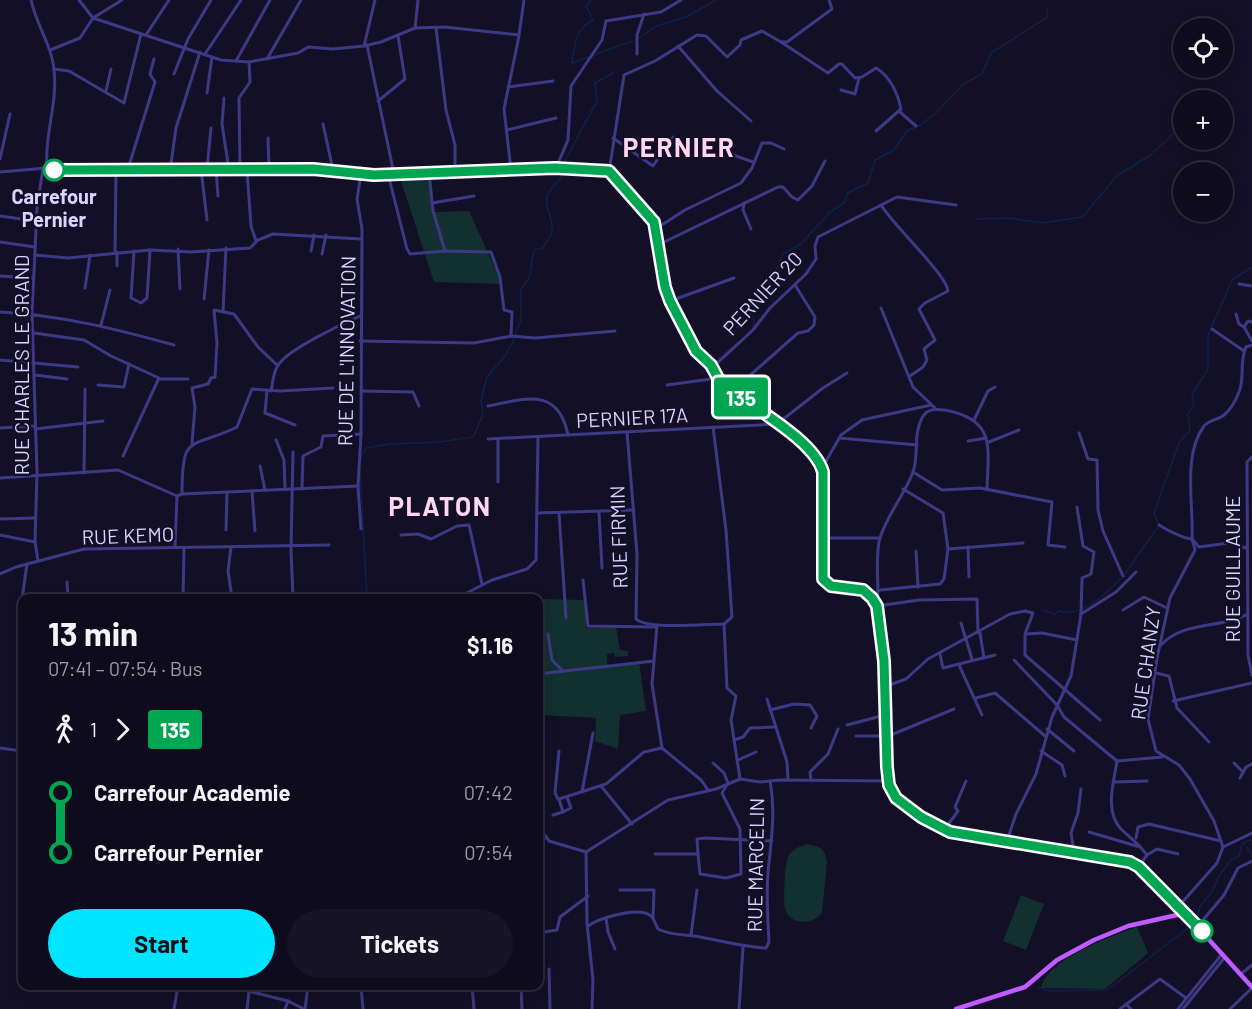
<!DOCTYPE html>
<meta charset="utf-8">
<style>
:root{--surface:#0e0b1c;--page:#171425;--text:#f1f3f6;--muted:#9b9ba3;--line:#2e2b3b;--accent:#00e5ff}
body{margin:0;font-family:Barlow,sans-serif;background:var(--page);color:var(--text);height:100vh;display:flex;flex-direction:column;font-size:22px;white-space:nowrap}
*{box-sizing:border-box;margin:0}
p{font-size:20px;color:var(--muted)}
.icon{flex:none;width:33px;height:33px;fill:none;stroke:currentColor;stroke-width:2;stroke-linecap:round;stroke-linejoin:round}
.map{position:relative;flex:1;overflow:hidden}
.sheet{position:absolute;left:18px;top:594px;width:525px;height:396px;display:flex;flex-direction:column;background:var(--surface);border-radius:12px;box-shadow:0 3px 15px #0003,0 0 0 2px var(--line)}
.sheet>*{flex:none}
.badge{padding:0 12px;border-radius:4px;font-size:21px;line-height:39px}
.tools{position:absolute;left:1173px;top:18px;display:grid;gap:12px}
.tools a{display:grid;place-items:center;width:60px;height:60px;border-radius:50%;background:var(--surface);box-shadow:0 3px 15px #0003,0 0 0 2px var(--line);font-size:30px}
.map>.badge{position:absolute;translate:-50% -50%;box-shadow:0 0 0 3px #fff}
.legs{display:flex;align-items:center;gap:9px;height:66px;padding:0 30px;font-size:20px}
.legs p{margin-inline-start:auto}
.overview{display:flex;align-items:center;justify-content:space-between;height:102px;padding:0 30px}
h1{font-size:33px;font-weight:700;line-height:45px}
.action{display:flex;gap:12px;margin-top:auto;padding:12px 30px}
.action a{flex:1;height:69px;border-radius:36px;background:var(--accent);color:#111;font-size:24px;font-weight:700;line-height:69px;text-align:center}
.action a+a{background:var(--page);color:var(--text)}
ul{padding:0 30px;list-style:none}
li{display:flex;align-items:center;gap:21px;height:60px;font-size:22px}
li i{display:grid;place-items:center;width:9px;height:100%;margin:0 8px;background:currentColor}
li i::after{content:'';width:15px;height:15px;margin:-8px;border:4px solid;border-radius:50%;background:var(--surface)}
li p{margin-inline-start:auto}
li:first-child i{background:linear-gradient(#0000 50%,currentColor 0)}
li:last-child i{background:linear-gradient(currentColor 50%,#0000 0)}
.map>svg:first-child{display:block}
</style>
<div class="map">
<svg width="1252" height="1009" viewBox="0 0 1252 1009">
<rect width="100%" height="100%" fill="#130f26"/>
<!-- green -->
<g fill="#12302f">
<polygon points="430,176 434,212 469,211 502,284 434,282 400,178"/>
<polygon points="539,599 586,600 586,628 616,627 620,650 628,651 628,656 615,657 614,653 607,654 607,667 639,661 646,711 620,715 618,749 595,741 596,718 539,715"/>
<path d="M807,844C819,846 825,848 827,862L822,913C813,925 789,926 785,908C783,901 785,862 788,857C792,849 799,847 807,844Z"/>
<polygon points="1021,895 1044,904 1026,950 1003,941"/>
<path d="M1137,927L1148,953L1105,989L1041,988C1047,959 1111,937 1137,927Z"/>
</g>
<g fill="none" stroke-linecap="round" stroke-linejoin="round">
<!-- stream -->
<g stroke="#0c2248" stroke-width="1.5">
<polyline points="638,39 656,26 686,17 716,0"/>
<polyline points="593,55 633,41"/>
<path d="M589,57L572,63C574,46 576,27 593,20L586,6L591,0"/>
<polyline points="562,166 597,101 595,83 613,73"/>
<polyline points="977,219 1010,218 1043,223 1082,217 1118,175 1149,156 1184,124"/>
<polyline points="753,328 754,321 749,308 772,279 783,254 801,244 830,212 844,203 848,193 868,183 875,160 894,150 907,131 920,125 936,113 963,84 982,74 991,53 1046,18 1048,8"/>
<path d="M515,335L521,320V289L529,278L534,250L543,248L552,233C555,210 532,202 562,178V171"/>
<polyline points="701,374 737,343"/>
<polyline points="361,458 366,448 390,444 439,442 473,437 483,415 481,401 487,377 505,356 515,338"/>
<polyline points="360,469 367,598"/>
<polyline points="1125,574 1159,525 1154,513 1179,443 1190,430 1188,414 1194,405 1192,394 1208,369 1208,335 1232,280 1252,267"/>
<path d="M1042,610L1055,614L1059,611C1084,617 1105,594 1121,578"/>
<polyline points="1243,843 1252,854"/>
<polyline points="1197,921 1200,906 1212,892 1219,876 1230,861 1239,856 1242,843 1252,840"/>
<polyline points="1038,987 1048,991 1107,990 1192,925"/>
</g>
<!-- minor -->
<g stroke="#3d3a85" stroke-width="3">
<path d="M31,0C36,24 52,46 54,70C58,104 44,135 47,167"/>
<polyline points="79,0 93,18 221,60 249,62 250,82 239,98 240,170"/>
<polyline points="415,28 418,0"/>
<polyline points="436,28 446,110 455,145 455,170"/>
<polyline points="146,35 169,0"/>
<path d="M781,42L828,73L839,64H842L855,78L862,77L876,68C890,76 898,94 901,109L876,131"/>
<polyline points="367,45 394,174"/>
<polyline points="364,46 375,0"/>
<polyline points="678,46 717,91 751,121"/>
<polyline points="50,50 80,38 93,18 122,0"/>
<polyline points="205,54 241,0"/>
<polyline points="637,54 637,35 644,14"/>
<polyline points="267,59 301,0"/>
<polyline points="236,61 270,0"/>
<polyline points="249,62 298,53 308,47 333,49 364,46 381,42 415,28 444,27 519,35 524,0"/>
<polyline points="54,69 69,71 124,103 141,34"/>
<polyline points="174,74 188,39 211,0"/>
<polyline points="508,87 553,81"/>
<polyline points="841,90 855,94 859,78"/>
<polyline points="106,91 111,69"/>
<polyline points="207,93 212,57"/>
<polyline points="224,98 222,124 229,170"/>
<polyline points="378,101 405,79 398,36"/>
<polyline points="900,112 916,126"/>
<polyline points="323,124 333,170"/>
<polyline points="507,130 556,118"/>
<polyline points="268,138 269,169"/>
<polyline points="613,138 653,166 673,137"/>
<polyline points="722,151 753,162"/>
<polyline points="0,159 10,114"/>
<polyline points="556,168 568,140 571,86 602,40 606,21 661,12 681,0"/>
<polyline points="201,169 207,220"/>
<polyline points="207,169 211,128"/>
<polyline points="216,169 218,196"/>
<polyline points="247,170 251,226 256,241"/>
<polyline points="511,170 504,109 519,36"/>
<polyline points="170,171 176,128 200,52"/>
<path d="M0,172L47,168L116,171L313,169L374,175L556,168L609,172L654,222L665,287L670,301L696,351L712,365L718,378L727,387C753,408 814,440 823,472V579L831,586L863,590C901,611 873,751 891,789C899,807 927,823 945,830C961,837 981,837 999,840C1042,847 1086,854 1129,862L1139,866L1183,911"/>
<polyline points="127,172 155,82 150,74 154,59"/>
<polyline points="429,172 433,211 445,251"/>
<polyline points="609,172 624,75 655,61 697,35 706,36 727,57 740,45 741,40 762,31 781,42 787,42 832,9 829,0"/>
<polyline points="361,174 357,199 362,229 361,434 358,486 361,529"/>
<polyline points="388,174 407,249 410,254 445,251 491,252 500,277 504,310 512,312 511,336"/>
<polyline points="432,203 474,196"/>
<polyline points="744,203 743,210 751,229"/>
<path d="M881,205C892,224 947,275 948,291L925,303L919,309L935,340L924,349L927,360L923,367L910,376"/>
<polyline points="0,216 36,221"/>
<polyline points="657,228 685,210 741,183 752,168 762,143 771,143 784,149"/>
<polyline points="0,242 35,247"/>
<polyline points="660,244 778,187 783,187 792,197 798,200 812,186 825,161"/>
<polyline points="178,249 180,289"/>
<polyline points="134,251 131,298 141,303 147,298 150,250"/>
<polyline points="311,251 314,235"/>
<polyline points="115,253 116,171"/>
<polyline points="322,254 326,235"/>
<polyline points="35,255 68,258 150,250 191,252 250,248 258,240 273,234 361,239"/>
<polyline points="117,266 117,252"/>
<polyline points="0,276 33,278"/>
<polyline points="1239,284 1252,286"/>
<polyline points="85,288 90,255"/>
<polyline points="204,299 209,250"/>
<polyline points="670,301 734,278"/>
<polyline points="881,308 913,387 935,408"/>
<path d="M0,312C60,315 116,329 174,345"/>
<polyline points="223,312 226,248"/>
<polyline points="1236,314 1239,324 1244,327 1252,341"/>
<polyline points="101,325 110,290"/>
<polyline points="1244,327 1248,321 1252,322"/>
<polyline points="1212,329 1244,351"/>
<polyline points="34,333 84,340 111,356 159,378 123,456"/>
<polyline points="360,341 474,343 511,336 535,338 615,331"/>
<polyline points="0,360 78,367"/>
<polyline points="713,367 753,330 770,308 806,274 816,259 815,246 818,237 897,197 956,205"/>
<polyline points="35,375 67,379"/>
<polyline points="160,379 188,379"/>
<polyline points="98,385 124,387 129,364"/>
<polyline points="667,385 718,378"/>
<polyline points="267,391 265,413 295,425"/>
<path d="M271,391C273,382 273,371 279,364C289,349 342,324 360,316"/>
<polyline points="362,391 413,392 419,406"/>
<polyline points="732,391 798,333 808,331 814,325 815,317 795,285"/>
<path d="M488,406C525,399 558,386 568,435"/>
<polyline points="974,420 988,391 995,387"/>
<polyline points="0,428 35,426"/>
<polyline points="35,429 103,421"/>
<path d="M627,432L637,554L636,619C648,630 706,624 724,624L732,617L726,530L713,427"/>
<polyline points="1079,433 1088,459 1097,460 1098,510 1103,531 1123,576"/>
<polyline points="839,438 917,445"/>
<polyline points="488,439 777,424 823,388 847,373"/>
<polyline points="276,440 284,460 285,489"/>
<polyline points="968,441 986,438"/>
<polyline points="989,442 1019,430"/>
<polyline points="192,443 195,407 192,388 208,384 211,378 215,377 217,343 214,310 234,314 258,347 277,365"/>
<polyline points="1252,457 1247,462 1248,655 1252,675"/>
<polyline points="260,466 265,490"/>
<polyline points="822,468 841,435 862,420 931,405"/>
<polyline points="913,472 942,490 980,488 1052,502 1048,545 1065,547"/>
<polyline points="84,473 85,389"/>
<polyline points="0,478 118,470 177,496"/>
<polyline points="498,482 498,439"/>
<polyline points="302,489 303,456 321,447 323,436 361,434"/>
<polyline points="903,489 943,513 948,549 1023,543"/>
<polyline points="252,491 255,531"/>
<polyline points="182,494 358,486"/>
<polyline points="599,512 602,568"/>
<polyline points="537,513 634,510"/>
<polyline points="559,513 566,618"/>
<polyline points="0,519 35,518"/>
<path d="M1159,525C1169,531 1181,538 1192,539L1199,547L1229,543L1246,548"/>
<polyline points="226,530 227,492"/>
<polyline points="0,535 35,542"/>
<polyline points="401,535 418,534 431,539 457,526 469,525 482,584"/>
<polyline points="823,538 880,538"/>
<path d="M175,546L177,496L182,494C182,431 190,450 237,427L252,389L280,391L333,388"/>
<polyline points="231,547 228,571 232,598"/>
<polyline points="968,547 969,577"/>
<polyline points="916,551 918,587"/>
<polyline points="38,561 35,542 37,472 32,314 37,208 43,168"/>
<polyline points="0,574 16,567 84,549 329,545"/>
<polyline points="583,580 588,626 657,627"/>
<polyline points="67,582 68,598"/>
<polyline points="880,590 940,584 944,579 948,549"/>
<polyline points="99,595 100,598"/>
<polyline points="183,598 184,548"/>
<polyline points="293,598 291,550 293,452"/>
<polyline points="457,598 492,580 527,569 536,560 538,437"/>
<polyline points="22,599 27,564"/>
<polyline points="1123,610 1144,597 1167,608"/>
<polyline points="1081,614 1116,592 1136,572"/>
<polyline points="961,623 972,659"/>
<polyline points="724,624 727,688 736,696 731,720 740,779"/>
<polyline points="657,625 652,684 662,748 701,780 708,790"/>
<path d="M978,633L977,599L919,600L877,606C880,585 874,559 880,538C887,515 905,494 913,472C919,456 913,434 922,418C927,408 936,409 945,410C997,420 988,448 987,490"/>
<polyline points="980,633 984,658"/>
<polyline points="548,634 552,660 562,670"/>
<polyline points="1026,634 1042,633 1077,640"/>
<path d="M1161,645C1184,620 1221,629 1248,614"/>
<polyline points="940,654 943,668 995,655"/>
<polyline points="1014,660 1057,705 1064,717 1117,761"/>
<polyline points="959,665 982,715"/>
<polyline points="1156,673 1169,676 1177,708 1209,742"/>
<polyline points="538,674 654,661"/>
<polyline points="884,687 906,679 928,659 1010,614 1025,611 1033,613 1025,634 1025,655 1100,720"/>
<polyline points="976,698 995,693 1045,736"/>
<polyline points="767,699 787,762 788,780"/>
<polyline points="1173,701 1252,683"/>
<polyline points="770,710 794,704 810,705 817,716 811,728"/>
<polyline points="847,725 885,715"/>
<polyline points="1047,729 1074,751"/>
<polyline points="856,736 886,736"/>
<polyline points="886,737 954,709"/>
<polyline points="734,740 743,737 750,728 775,727"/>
<polyline points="0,748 22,751"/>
<polyline points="1041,751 1062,765 1065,776"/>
<polyline points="738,760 756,752"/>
<polyline points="1234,763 1243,772"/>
<polyline points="1240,778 1246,767 1252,764"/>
<polyline points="811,780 810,772 828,754 838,729"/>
<polyline points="1114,782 1147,781"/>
<polyline points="601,786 632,824"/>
<polyline points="582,792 593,733"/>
<polyline points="558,799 555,793 559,751"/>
<polyline points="563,812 571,808 567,797"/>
<polyline points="553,815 563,812 559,799 606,784 644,752 662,748"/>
<polyline points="538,826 547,838"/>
<polyline points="944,830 958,811 955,807 966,781"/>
<polyline points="1089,832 1140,847"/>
<polyline points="538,838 547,838 549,841 586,852"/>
<polyline points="1136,838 1138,827 1149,824 1221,841"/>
<polyline points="1007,841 1016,814 1036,774 1052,717 1071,676 1081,614 1082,578 1091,574 1094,552 1083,546 1077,507"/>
<polyline points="1223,847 1252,833"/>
<polyline points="586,852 668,800 716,789 740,779 760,782 780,780 889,781"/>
<polyline points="586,852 587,923 593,980 592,1009"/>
<polyline points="1074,852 1071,833 1078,813 1081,789"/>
<polyline points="655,854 698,854 697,839 705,838 772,841"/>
<polyline points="698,854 700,874 726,878 741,874 740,829 722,793 728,783 724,773 713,763"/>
<path d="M1147,855C1137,841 1132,840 1121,829C1104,811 1114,782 1117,761L1162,757"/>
<polyline points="1139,866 1147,855 1157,849 1178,854"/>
<polyline points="620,890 654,890 653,918"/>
<path d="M1179,906L1217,863L1223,847L1214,821L1190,779L1179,765L1156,751L1148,719L1157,658L1170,598L1195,550L1192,539C1194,505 1182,456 1204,426C1209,420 1218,420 1224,415C1230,410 1236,400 1239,392C1245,378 1239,362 1246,347L1252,345"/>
<polyline points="606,918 608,932 615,949"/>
<path d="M588,926C599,918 639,906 651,916C654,919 656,925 658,929C672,936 684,934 700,937C722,941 743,947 766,948L769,942C768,919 766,896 768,873C771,840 776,813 770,781"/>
<polyline points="1198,926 1224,895 1238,868 1252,861"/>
<polyline points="538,933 557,930 560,917 588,896"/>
<polyline points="691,935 697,890"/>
<polyline points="549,969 550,1009"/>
<polyline points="1241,974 1252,965"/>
<polyline points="228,986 288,1001 304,1009"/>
<polyline points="258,986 259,994"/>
<polyline points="361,986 363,1009"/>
<polyline points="472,986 474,1009"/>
<polyline points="521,986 522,1009"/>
<polyline points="1126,1004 1131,1009"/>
<polyline points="174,1009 178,986"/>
<polyline points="247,1009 249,992"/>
<polyline points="285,1009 288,1001"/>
<polyline points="305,1009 308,986"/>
<polyline points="739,1009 743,948"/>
<polyline points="1120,1009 1160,979 1186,998"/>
<polyline points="1178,1009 1222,954"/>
<polyline points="1183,1009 1225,957"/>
<polyline points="1230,1009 1252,988"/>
</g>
<!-- major -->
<polyline stroke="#c25bff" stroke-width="4.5" points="956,1009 1025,987 1057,960 1094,940 1128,926 1177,915 1183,911 1252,987"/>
</g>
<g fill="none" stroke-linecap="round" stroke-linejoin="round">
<!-- line-1 casing -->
<g stroke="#fff" stroke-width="14">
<path id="line-1" d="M54,170L313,169L374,175L555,168L609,171L654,222L665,287L670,301L696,351L711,365L718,378L727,387C753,408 814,440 823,472V579L831,586L863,590L872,598L877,606L884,661L887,767L889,785L896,798L921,817L950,832L1130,862L1139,867L1202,931"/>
</g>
<!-- line-1 -->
<use href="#line-1" stroke="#00a651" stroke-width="9"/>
</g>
<!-- markers -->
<g fill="#fff" stroke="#00a651" stroke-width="3">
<circle cx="54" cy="170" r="10"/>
<circle cx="1202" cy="931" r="10"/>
</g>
<g text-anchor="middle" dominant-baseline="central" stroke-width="5" stroke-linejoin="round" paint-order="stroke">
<!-- stop labels -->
<g font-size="20" font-weight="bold" fill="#d9d4ff" stroke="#130f26">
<text x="54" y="196">Carrefour<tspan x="54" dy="23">Pernier</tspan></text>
</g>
<!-- street labels -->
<g font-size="20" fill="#d9d4ff" stroke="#130f26">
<text transform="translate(762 293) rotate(-47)">PERNIER 20</text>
<text transform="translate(346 351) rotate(-89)">RUE DE L'INNOVATION</text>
<text transform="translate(21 365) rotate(-90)">RUE CHARLES LE GRAND</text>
<text transform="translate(632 417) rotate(-3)">PERNIER 17A</text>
<text transform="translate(128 535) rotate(-2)">RUE KEMO</text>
<text transform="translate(618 537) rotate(-92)">RUE FIRMIN</text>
<text transform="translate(1232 569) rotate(-90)">RUE GUILLAUME</text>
<text transform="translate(1145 663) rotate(-82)">RUE CHANZY</text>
<text transform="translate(755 865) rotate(-89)">RUE MARCELIN</text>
</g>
<!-- district labels -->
<g font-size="26" font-weight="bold" letter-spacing="1.5" fill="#ffd6f0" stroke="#130f26">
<text x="679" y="146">PERNIER</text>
<text x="440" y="505">PLATON</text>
</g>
</g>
</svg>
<div class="tools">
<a><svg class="icon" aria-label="locate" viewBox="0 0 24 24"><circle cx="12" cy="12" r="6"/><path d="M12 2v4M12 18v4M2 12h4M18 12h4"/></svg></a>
<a>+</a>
<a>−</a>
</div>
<b class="badge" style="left:741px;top:397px;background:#00a651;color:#fff">135</b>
<section class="sheet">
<div class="overview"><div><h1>13 min</h1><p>07:41 – 07:54 · Bus</p></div><b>$1.16</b></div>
<div class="legs"><svg class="icon" aria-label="walk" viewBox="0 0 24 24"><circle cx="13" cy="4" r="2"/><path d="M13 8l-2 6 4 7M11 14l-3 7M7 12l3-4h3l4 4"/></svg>1<svg class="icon" aria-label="forward" viewBox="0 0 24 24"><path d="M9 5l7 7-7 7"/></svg><b class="badge" style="background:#00a651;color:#fff">135</b></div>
<ul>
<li><i style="color:#00a651"></i><b>Carrefour Academie</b><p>07:42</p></li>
<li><i style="color:#00a651"></i><b>Carrefour Pernier</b><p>07:54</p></li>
</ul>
<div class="action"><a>Start</a><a>Tickets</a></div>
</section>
</div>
